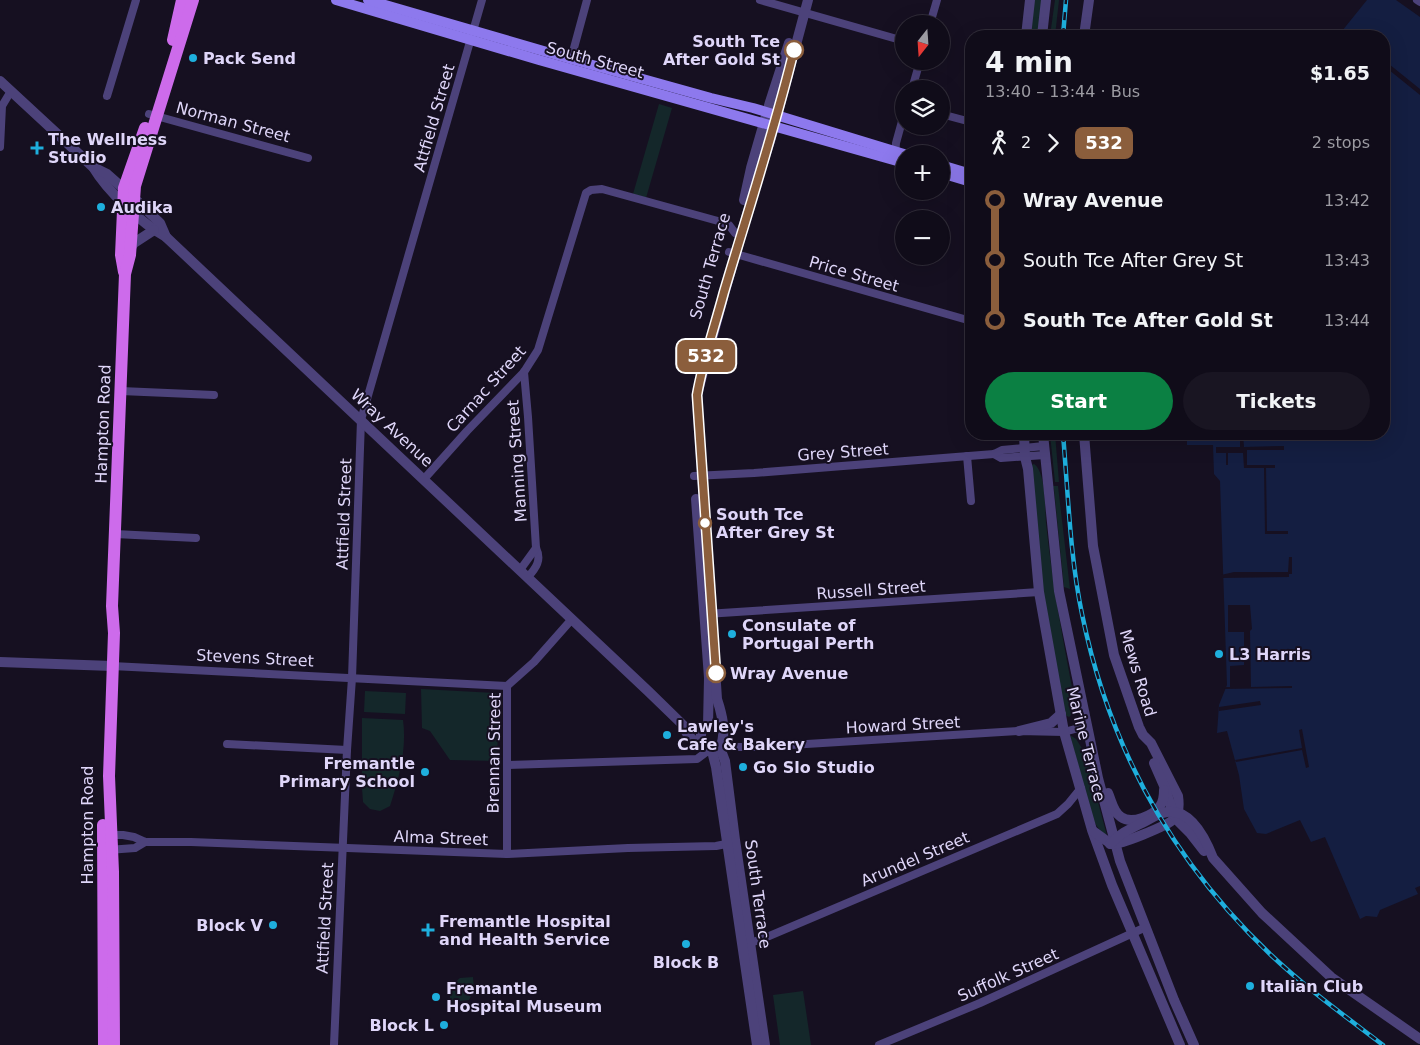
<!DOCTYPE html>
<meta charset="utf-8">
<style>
:root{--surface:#100c19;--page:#191522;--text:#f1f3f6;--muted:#9c9ba2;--line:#302c38;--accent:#0b8043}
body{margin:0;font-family:"DejaVu Sans",sans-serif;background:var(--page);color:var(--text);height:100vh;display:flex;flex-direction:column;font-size:19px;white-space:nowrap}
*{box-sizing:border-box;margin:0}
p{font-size:16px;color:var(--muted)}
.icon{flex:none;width:28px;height:28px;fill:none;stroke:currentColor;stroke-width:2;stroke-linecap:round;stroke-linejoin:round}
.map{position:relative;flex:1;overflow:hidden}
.details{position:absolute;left:965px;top:30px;width:425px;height:410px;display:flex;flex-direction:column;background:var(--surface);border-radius:20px;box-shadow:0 5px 20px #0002,0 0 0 1px var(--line)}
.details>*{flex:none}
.badge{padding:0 10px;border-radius:8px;font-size:18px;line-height:32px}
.needle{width:32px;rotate:197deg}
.tools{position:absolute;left:895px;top:15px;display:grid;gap:10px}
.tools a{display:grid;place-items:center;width:55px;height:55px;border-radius:50%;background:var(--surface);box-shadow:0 5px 20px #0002,0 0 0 1px var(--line);font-size:25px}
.map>.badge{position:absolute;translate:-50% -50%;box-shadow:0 0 0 2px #fff}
.legs{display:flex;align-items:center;gap:8px;height:55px;padding:0 20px;font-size:16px}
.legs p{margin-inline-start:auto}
.headline{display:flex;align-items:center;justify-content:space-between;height:85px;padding:0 20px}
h1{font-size:28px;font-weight:600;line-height:38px}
.button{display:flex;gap:10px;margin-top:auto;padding:10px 20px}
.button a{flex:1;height:58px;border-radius:30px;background:var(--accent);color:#fff;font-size:20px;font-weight:600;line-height:58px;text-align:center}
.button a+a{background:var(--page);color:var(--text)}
ul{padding:0 20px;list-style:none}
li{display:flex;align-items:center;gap:18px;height:60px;font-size:19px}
li i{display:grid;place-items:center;width:8px;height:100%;margin:0 6px;background:currentColor}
li i::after{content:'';width:12px;height:12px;margin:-6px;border:4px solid;border-radius:50%;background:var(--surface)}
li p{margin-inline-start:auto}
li:first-child i{background:linear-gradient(#0000 50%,currentColor 0)}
li:last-child i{background:linear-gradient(currentColor 50%,#0000 0)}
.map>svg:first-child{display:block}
</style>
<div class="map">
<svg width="1420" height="1045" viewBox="0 0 1420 1045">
<rect width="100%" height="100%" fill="#161021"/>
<!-- green -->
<g fill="#14272a">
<polygon points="1032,0 1044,0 1040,36 1028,36"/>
<polygon points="1055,0 1059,0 1055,36 1050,36"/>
<polygon points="659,104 672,108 646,198 633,194"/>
<polygon points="1050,434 1055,434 1059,482 1055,482"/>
<path d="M1034,464C1046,472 1045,509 1046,523C1052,582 1063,640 1074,698L1073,709L1071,715L1069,717L1065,715L1043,596L1031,465Z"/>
<polygon points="1052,486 1058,486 1070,589 1064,587 1054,489"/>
<polygon points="421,689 495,693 499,696 497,761 450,760 430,731 422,728"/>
<polygon points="365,691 406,693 405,714 364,712"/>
<path d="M362,718L403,720C407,749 399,778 390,806L380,811L370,809L363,802L362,788Z"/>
<path d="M1070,735L1076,739L1085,753L1107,836C1099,831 1095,824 1091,815Z"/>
<polygon points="473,977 474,990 469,1000 450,1002 450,986 460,978"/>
<polygon points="803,991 811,1045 780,1045 773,995"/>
</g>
<!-- water -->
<polygon fill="#141e41" points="1367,0 1396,0 1420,17 1420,886 1415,888 1418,894 1380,910 1377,917 1366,916 1360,919 1325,837 1311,842 1300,820 1266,834 1257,833 1244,809 1239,775 1227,731 1217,733 1219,705 1227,685 1220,481 1214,474 1213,445 1187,445 1187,434 1384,434 1384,36 1338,36"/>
<!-- pier -->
<g fill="#161021">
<polygon points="1384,60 1420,89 1420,95 1384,66"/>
<polygon points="1240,434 1243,434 1244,447 1284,446 1284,450 1247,450 1247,465 1275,465 1275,468 1266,468 1267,531 1288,531 1288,534 1265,534 1264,468 1244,468 1243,453 1228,453 1228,465 1226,465 1226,453 1216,453 1216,447 1240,447"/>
<polygon points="1289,557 1292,557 1292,574 1289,574 1289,577 1221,578 1221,575 1234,572 1288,572"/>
<polygon points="1228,605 1250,605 1252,629 1250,631 1251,687 1292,686 1292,688 1222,689 1223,687 1230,687 1230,666 1244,665 1244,632 1228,632"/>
<polygon points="1260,701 1261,705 1219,711 1219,707"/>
<polygon points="1302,729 1309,767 1306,768 1302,750 1236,762 1235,760 1302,748 1299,730"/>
</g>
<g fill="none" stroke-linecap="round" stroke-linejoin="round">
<!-- minor -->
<g stroke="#4c427a" stroke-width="8">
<polyline points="760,0 904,41"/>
<polyline points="1417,0 1420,2"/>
<polyline points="930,24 937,0"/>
<polyline points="571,59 587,0"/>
<polyline points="912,89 920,61"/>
<polyline points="107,96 136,0"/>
<polyline points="149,114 308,158"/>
<polyline points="941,114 971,122"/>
<polyline points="0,147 2,106 11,91"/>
<polyline points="895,155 896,143 904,114"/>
<polyline points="729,252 971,321"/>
<path d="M524,372L528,417L536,548C542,560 536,568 528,577"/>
<polyline points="121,391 214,395"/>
<polyline points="994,454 1001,458 1045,455"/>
<polyline points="967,456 971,501"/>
<polyline points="694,476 754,473 994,454 1002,450 1044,446"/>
<polyline points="424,479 467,431 524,372 538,350 586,193 591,190 602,189 718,221 729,225 735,233"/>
<polyline points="115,534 196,538"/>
<polyline points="520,570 536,548"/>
<polyline points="706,614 1039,592"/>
<polyline points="112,666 507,686"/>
<polyline points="227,744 347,750"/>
<polyline points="721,747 759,747 1019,731 1064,732 1086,726"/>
<polyline points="508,765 697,759 709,750"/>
<polyline points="110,835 123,835 134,837 145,842 191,842 507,854 628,848 716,846 731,843"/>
<polyline points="108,850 135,848 145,842"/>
<polyline points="507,854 507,686 534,662 572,619"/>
<polyline points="750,943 762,939 1057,814 1068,804 1081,788"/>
<polyline points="334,1045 347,750 352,678 361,420 482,0"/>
<polyline points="879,1045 980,1003 1146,927"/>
</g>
<!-- tertiary -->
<g stroke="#4c427a" stroke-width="10">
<polyline points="1026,36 1030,0"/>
<polyline points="1042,36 1046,0"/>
<polyline points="1084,36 1089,0"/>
<path d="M0,81L93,167C108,192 141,223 166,237L648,691L683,725C686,737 707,755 720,748"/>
<polyline points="93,167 107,174 133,197 160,223 166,237"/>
<polyline points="744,200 751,168 770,102 789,43"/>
<polyline points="130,249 134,243 154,230"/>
<polyline points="1024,434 1025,457 1028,469 1039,592 1064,732 1092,830 1112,885 1180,1045"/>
<polyline points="1043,434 1059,591 1098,778 1120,861 1174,1000 1194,1045"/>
<path d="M1084,434L1093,546L1114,655L1139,727L1143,735L1151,743L1178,796C1179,803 1180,813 1174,819C1167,826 1120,845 1111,844L1093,831"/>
<polyline points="696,499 709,678 708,725"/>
<polyline points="0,662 112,666"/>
<polyline points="702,729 700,740 705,746"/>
<polyline points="1019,731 1051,723 1061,714"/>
<path d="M720,748C727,733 722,714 717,699L697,395L723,298L755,187L771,138L808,0"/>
<polyline points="720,748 725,761 735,840 765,1045"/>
<polyline points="712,751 716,767 757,1045"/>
<polyline points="1154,763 1165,788 1173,813 1179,822 1190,833 1204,851"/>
<path d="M1108,793C1112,802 1113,812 1121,817C1132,825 1154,815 1160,806C1164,801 1164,796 1164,790"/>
<path d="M1110,844C1119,834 1130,829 1142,823C1150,819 1158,813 1167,812C1191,809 1206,840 1213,858L1262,913L1331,977L1420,1039"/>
</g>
<!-- secondary -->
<g stroke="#8d79ed" stroke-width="10">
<polyline points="336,0 539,60 904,163"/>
<polyline points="368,0 571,59 711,98 753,108 904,154"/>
<polyline points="941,165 971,174"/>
<polyline points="941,173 971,182"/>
</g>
<!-- primary -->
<g stroke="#cd6beb" stroke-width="12">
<polyline points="173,40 182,0"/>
<polyline points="124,272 121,255 124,188 145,128"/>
<polyline points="103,825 104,1045"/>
<polyline points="114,1045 113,872 109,776 114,633 112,606 125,274 130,255 135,186 193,0"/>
</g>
<!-- rail casing -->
<g stroke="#1eafdd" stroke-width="4.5">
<g id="rail">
<polyline points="1063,36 1066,0"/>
<path d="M1063,434C1068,492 1070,557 1082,614C1109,747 1173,862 1271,955C1306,988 1345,1016 1383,1045"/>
</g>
</g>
<!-- rail -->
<use href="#rail" stroke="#161021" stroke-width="2.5" stroke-dasharray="8" stroke-linecap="butt"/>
</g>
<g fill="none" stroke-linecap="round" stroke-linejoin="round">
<!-- line-1 casing -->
<g stroke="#fff" stroke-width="11">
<path id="line-1" d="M716,673L697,395C703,360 715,326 724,292C748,211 774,132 794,50"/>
</g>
<!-- line-1 -->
<use href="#line-1" stroke="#8b5e3c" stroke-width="8"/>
</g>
<!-- markers -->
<g fill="#fff" stroke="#8b5e3c" stroke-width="2.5">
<circle cx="794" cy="50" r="9"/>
<circle cx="705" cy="523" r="6"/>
<circle cx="716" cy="673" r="9"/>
</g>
<g fill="#1eafdd" stroke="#161021" stroke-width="2">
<circle cx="193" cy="58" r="5"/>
<path d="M34.5 140.5h5v5h5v5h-5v5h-5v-5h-5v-5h5z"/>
<circle cx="101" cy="207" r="5"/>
<circle cx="732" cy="634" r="5"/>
<circle cx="1219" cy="654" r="5"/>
<circle cx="667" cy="735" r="5"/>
<circle cx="743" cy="767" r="5"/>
<circle cx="425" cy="772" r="5"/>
<circle cx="273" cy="925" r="5"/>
<path d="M425.5 922.5h5v5h5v5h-5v5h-5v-5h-5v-5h5z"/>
<circle cx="686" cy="944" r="5"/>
<circle cx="1250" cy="986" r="5"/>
<circle cx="436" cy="997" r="5"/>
<circle cx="444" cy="1025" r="5"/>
</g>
<g text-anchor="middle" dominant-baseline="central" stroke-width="4" stroke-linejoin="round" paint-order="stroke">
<!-- stop labels -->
<g font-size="16" font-weight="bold" fill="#dfd6f9" stroke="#161021" text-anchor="start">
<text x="780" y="41" text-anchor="end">South Tce<tspan x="780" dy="18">After Gold St</tspan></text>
<text x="716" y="514">South Tce<tspan x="716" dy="18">After Grey St</tspan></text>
<text x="730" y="673">Wray Avenue</text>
</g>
<!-- poi labels -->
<g font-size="16" font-weight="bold" fill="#dfd6f9" stroke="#161021" text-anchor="start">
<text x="203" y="58">Pack Send</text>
<text x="48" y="139">The Wellness<tspan x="48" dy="18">Studio</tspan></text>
<text x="111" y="207">Audika</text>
<text x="742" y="625">Consulate of<tspan x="742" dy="18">Portugal Perth</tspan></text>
<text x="1229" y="654">L3 Harris</text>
<text x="677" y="726">Lawley's<tspan x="677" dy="18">Cafe &amp; Bakery</tspan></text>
<text x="415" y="763" text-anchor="end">Fremantle<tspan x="415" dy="18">Primary School</tspan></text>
<text x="753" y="767">Go Slo Studio</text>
<text x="439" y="921">Fremantle Hospital<tspan x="439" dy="18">and Health Service</tspan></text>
<text x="263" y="925" text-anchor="end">Block V</text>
<text x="686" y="962" text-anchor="middle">Block B</text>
<text x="1260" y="986">Italian Club</text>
<text x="446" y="988">Fremantle<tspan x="446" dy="18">Hospital Museum</tspan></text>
<text x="434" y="1025" text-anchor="end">Block L</text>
</g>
<!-- street labels -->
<g font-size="16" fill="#dfd6f9" stroke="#161021">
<text transform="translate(595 60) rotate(15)">South Street</text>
<text transform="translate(434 118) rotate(-74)">Attfield Street</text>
<text transform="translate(233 122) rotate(15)">Norman Street</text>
<text transform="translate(710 266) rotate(-74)">South Terrace</text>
<text transform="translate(854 274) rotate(16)">Price Street</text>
<text transform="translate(486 389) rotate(-48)">Carnac Street</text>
<text transform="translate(103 424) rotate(-88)">Hampton Road</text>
<text transform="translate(392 428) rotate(43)">Wray Avenue</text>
<text transform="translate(843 452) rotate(-4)">Grey Street</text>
<text transform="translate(517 461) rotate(-94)">Manning Street</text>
<text transform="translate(344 514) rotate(-88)">Attfield Street</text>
<text transform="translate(871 590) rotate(-4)">Russell Street</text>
<text transform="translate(255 658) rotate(3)">Stevens Street</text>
<text transform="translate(1138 673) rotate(73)">Mews Road</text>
<text transform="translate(903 725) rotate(-3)">Howard Street</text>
<text transform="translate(1086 744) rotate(76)">Marine Terrace</text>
<text transform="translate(494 753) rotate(-89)">Brennan Street</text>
<text transform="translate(87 825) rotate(-90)">Hampton Road</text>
<text transform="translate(441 838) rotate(2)">Alma Street</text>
<text transform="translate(915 859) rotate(-23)">Arundel Street</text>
<text transform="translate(758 894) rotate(82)">South Terrace</text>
<text transform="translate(325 918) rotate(-87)">Attfield Street</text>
<text transform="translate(1008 975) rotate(-24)">Suffolk Street</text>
</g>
</g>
</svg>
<div class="tools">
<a><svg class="needle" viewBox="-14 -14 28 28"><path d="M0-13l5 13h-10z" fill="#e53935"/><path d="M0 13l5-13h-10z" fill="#9c9ba2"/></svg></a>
<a><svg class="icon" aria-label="layers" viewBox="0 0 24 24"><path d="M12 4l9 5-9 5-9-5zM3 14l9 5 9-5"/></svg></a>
<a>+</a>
<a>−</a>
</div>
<b class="badge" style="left:706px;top:356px;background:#8b5e3c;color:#fff">532</b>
<section class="details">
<div class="headline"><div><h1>4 min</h1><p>13:40 – 13:44 · Bus</p></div><b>$1.65</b></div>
<div class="legs"><svg class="icon" aria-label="walk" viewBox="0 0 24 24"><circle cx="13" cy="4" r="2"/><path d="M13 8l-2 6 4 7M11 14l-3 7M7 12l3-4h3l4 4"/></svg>2<svg class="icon" aria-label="forward" viewBox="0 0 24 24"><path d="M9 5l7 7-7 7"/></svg><b class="badge" style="background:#8b5e3c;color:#fff">532</b><p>2 stops</p></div>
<ul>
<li><i style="color:#8b5e3c"></i><b>Wray Avenue</b><p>13:42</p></li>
<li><i style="color:#8b5e3c"></i><span>South Tce After Grey St</span><p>13:43</p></li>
<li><i style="color:#8b5e3c"></i><b>South Tce After Gold St</b><p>13:44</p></li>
</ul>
<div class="button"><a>Start</a><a>Tickets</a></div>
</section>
</div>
